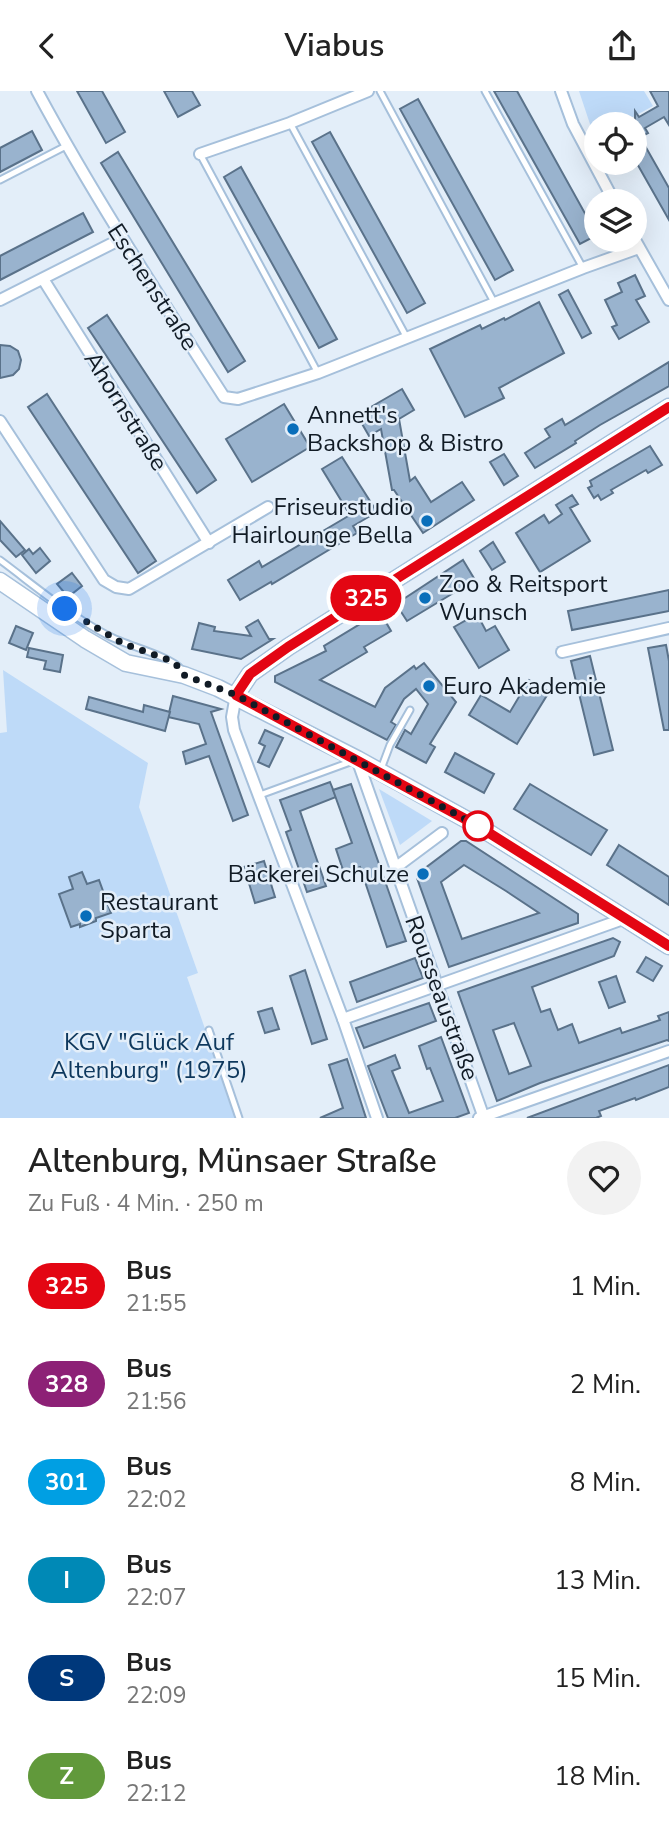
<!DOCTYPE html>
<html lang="de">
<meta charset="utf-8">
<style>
:root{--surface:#fff;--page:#f2f2f2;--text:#222;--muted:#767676}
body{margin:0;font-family:"Nunito Sans",sans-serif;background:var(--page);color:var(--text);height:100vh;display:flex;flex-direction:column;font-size:26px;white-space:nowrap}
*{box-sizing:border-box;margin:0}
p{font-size:23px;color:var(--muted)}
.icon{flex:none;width:38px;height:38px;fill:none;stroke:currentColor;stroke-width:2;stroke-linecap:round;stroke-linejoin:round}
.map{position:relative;height:1027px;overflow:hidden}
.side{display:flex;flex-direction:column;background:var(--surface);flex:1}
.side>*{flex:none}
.badge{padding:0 14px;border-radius:23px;font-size:24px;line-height:46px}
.fabs{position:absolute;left:584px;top:21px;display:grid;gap:14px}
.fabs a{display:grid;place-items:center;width:63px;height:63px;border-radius:50%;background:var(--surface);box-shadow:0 7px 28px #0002;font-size:35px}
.you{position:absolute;width:35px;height:35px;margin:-18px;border:5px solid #fff;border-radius:50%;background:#1a73e8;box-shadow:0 0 0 10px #1a73e833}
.map>.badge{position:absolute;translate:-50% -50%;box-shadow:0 0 0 4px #fff}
.round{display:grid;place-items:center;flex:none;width:74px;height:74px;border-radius:37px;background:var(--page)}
.overview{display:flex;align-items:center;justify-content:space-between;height:119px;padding:0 28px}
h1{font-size:33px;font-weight:600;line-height:52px}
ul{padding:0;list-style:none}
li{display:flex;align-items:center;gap:21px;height:98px;padding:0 28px}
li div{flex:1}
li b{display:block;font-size:26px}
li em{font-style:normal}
li .badge{min-width:77px;font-weight:700;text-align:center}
header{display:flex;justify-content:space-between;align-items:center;height:91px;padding:0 28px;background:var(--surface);font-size:32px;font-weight:600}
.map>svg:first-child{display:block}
</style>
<header><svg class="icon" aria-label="back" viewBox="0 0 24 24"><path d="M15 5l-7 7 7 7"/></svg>Viabus<svg class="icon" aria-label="share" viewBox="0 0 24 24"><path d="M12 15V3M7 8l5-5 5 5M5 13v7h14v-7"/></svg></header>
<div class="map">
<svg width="669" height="1027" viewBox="0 0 669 1027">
<rect width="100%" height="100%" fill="#e3eef9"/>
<!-- green -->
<g fill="#bedaf8">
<polygon points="579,0 644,0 653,15 620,33 597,33 597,46 595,48"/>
<polygon points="3,579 148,672 139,716 198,882 187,886 236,1027 0,1027 0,642 7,641"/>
<polygon points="379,698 432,730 400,754"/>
</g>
<!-- building -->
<g fill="#99b3ce" stroke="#5a728a" stroke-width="2" fill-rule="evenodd">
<polygon points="77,0 102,0 125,41 106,52"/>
<polygon points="164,0 192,0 200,14 178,26"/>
<polygon points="494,0 517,0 597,144 580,153"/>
<polygon points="650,0 669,0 669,34 664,26 645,37 648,42 640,46 669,97 669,129 635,69 635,20 639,26 658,15"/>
<polygon points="418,8 513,179 495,189 400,18"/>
<polygon points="32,40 42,59 0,81 0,57"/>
<polygon points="330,41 425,212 407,222 312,51"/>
<polygon points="118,61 245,270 228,281 101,72"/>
<polygon points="241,76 337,248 319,257 224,86"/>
<polygon points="83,122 93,141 0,189 0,165"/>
<polygon points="635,184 645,205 636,209 649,231 619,248 612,236 617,234 605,209 622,201 618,192"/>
<polygon points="568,199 591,242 582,247 559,204"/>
<polygon points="539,211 564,262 499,297 504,307 465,326 430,258 480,234 482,238 504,227 505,229"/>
<polygon points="107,224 216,389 197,402 88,237"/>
<polygon points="0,254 10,255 18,260 21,269 19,278 13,284 0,287"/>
<polygon points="669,271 669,295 600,334 575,350 576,352 535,377 525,362 550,346 545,338 562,328 565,334"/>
<polygon points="402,298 414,319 399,328 410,390 415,386 431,411 462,391 474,409 423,442 394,399 392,399 381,338 369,345 357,324"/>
<polygon points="47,303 156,470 138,482 28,316"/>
<polygon points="284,313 310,356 252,391 226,348"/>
<polygon points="650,355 662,374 648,382 646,379 611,399 613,402 601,409 598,404 594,407 588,397 592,395 590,390"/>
<polygon points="504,363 518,385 504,394 490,371"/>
<polygon points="342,366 377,421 353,435 357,442 272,493 271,491 240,509 228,489 259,470 262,476 350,424 322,378"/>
<polygon points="572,404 578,413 570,417 590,450 540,481 516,442 544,424 549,432 562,423 556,414"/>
<polygon points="0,430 25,459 16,466 0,449"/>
<polygon points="493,451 505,471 492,479 480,460"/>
<polygon points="40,457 50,470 36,482 22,464 29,458 33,463"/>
<polygon points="463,469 475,489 407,530 396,513"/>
<polygon points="72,482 82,495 68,506 57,493"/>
<polygon points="669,499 669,520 572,539 568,520"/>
<polygon points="380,521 391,540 364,556 367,561 320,589 375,616 385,597 414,575 416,578 424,572 456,611 430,653 435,656 426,672 396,656 405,639 411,643 428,613 416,598 404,608 391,631 396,634 387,649 275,591 275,585 326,560 324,555"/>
<polygon points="477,523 486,540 495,535 509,559 479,577 454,536"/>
<polygon points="258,529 269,548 273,548 241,568 192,558 199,532 215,536 214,540 251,545 246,536"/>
<polygon points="16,535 33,542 26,559 9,552"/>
<polygon points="666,554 669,570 669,639 664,639 648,557"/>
<polygon points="29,557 63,564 60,581 44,578 46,570 27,566"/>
<polygon points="590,565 613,659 594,664 571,570"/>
<polygon points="529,589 549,601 517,653 469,624 481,604 510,621"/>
<polygon points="173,605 221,618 211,621 248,724 233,730 209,665 186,673 183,661 206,653 199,633 168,626"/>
<polygon points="89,606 143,621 144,614 170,621 165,640 86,618"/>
<polygon points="265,639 283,647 269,676 258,671 265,655 259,652"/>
<polygon points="455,662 494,683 484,702 445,681"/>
<polygon points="330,691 336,706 300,720 326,795 307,801 286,741 291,739 280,709"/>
<polygon points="351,693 406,850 387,856 360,776 344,782 336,758 352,752 333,699"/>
<polygon points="530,693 607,739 591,764 514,718"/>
<path d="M461,750H466L578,823V832L449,876L417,787L420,781ZM464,774L506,800L539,822L462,848L441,791Z"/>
<polygon points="619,754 669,786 669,814 607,774"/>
<polygon points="264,770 275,806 255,812 244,776"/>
<polygon points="82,781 87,793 99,789 111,822 96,827 96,830 80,836 80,833 71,836 59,803 73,798 69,786"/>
<path d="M613,847L620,851L614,865L532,896L541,921L550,918L558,939L572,933L579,952L620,937L622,942L660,929L658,925L669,921V950L667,949L540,992L497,1010L458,901ZM514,932L531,975L509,983L493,939Z"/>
<polygon points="646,866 662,875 653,890 637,881"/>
<polygon points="415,867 423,887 357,911 350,891"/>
<polygon points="305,879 327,948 312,953 290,885"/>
<polygon points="616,885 625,911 609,917 599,891"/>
<polygon points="429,912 436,930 364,957 356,937"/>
<polygon points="272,917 279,938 265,942 258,921"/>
<polygon points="441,946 469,1022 455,1027 388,1027 368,975 395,964 400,977 392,980 409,1022 443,1010 430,977 427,978 419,955"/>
<polygon points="347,968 366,1027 320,1027 343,1017 329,974"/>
<polygon points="669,974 669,996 636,1009 635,1007 599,1020 601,1025 596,1027 527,1027"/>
</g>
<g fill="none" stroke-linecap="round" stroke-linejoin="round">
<!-- lane casing -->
<g stroke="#a6c0db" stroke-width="9">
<g id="lane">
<polyline points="380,0 495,213"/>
<polyline points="485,0 583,177"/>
<polyline points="290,32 407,247"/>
<polyline points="200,63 318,282"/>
<polyline points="0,89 66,55"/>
<path d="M0,469C35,495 69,524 107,544C127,555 168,564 181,578"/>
<polyline points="381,678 390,654 410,619"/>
<polyline points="260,704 353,670"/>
<polyline points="209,939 239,1027"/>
</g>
</g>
<!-- street casing -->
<g stroke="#a6c0db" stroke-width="14">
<g id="street">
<path d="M37,0C94,106 159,205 224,306L238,308L318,282L583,177L639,157"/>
<polyline points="561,0 573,33 614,110"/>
<polyline points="200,63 290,32 368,0"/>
<polyline points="635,149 669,209"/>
<polyline points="43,188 209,452"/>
<polyline points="0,209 121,148"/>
<polyline points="0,330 104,489 116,496 129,498 268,416"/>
<polyline points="562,561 669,537"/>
<polyline points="236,604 232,626 234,639 343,928 377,1027"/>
<polyline points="357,668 484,1027"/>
<polyline points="395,777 442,742"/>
<polyline points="343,928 626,827"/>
<polyline points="479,1027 669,960"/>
</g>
</g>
<!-- secondary casing -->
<g stroke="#a6c0db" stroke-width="19">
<g id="secondary">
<polyline points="0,490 85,548 126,572 184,584 218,597 357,668 478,735 669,855"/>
<polyline points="236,604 250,583 288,556 669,316"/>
</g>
</g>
<!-- lane -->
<use href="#lane" stroke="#fff" stroke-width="5"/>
<!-- street -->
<use href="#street" stroke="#fff" stroke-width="10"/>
<!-- secondary -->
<use href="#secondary" stroke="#fff" stroke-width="16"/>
</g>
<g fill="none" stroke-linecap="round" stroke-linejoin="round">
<!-- line casing -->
<g stroke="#fff" stroke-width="16">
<polyline id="line" points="669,316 288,556 250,583 236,604 478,735 669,855"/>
</g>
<!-- line -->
<use href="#line" stroke="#e30613" stroke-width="10"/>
<!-- walk -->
<polyline stroke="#111b25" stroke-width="7" stroke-dasharray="0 12.6" points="65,518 124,553 169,569 179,576 184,584 236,604 478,735"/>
</g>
<!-- markers -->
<g fill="#096eba" stroke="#e3eef9" stroke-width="2.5">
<circle cx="293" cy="338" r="7"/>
<circle cx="427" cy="430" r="7"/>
<circle cx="425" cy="507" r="7"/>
<circle cx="429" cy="595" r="7"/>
<circle cx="423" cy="783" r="7"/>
<circle cx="86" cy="825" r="7"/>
</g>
<circle fill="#fff" stroke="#e30613" stroke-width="3.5" cx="478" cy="735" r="14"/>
<g text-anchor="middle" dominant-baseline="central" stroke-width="5" stroke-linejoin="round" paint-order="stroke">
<!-- street labels -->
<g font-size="24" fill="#111b25" stroke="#e3eef9">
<text transform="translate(153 196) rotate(57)">Eschenstraße</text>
<text transform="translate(126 320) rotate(58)">Ahornstraße</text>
<text transform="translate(442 907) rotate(70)">Rousseaustraße</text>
</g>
<!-- poi labels -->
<g font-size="24" fill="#111b25" stroke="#e3eef9" text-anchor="start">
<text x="307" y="324">Annett's<tspan x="307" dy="28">Backshop &amp; Bistro</tspan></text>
<text x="413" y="416" text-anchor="end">Friseurstudio<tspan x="413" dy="28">Hairlounge Bella</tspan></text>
<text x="439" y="493">Zoo &amp; Reitsport<tspan x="439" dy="28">Wunsch</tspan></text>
<text x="443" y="595">Euro Akademie</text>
<text x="409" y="783" text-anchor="end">Bäckerei Schulze</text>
<text x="100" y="811">Restaurant<tspan x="100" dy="28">Sparta</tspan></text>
</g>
<!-- park labels -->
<g font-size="24" fill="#0e385d" stroke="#e3eef9">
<text x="149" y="951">KGV "Glück Auf<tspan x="149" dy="28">Altenburg" (1975)</tspan></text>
</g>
</g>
</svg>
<div class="fabs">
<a><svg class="icon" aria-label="locate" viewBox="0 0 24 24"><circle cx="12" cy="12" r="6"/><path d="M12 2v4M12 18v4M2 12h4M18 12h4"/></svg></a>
<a><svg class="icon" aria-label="layers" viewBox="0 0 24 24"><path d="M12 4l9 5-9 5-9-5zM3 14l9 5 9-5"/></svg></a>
</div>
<div class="you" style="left:65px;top:518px"></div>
<b class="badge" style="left:366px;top:507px;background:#e30613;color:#fff">325</b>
</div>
<section class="side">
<div class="overview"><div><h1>Altenburg, Münsaer Straße</h1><p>Zu Fuß · 4 Min. · 250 m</p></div><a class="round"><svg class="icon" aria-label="heart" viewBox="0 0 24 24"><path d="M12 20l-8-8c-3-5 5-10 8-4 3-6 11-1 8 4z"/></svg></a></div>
<ul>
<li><span class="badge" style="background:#e30613;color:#fff">325</span><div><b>Bus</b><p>21:55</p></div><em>1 Min.</em></li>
<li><span class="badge" style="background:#8d2176;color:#fff">328</span><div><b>Bus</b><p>21:56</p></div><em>2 Min.</em></li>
<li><span class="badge" style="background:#009fe3;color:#fff">301</span><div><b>Bus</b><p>22:02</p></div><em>8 Min.</em></li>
<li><span class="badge" style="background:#0089b6;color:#fff">I</span><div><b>Bus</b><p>22:07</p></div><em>13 Min.</em></li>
<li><span class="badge" style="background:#00387b;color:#fff">S</span><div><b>Bus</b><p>22:09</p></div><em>15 Min.</em></li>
<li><span class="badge" style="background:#61993b;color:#fff">Z</span><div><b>Bus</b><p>22:12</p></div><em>18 Min.</em></li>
</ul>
</section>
